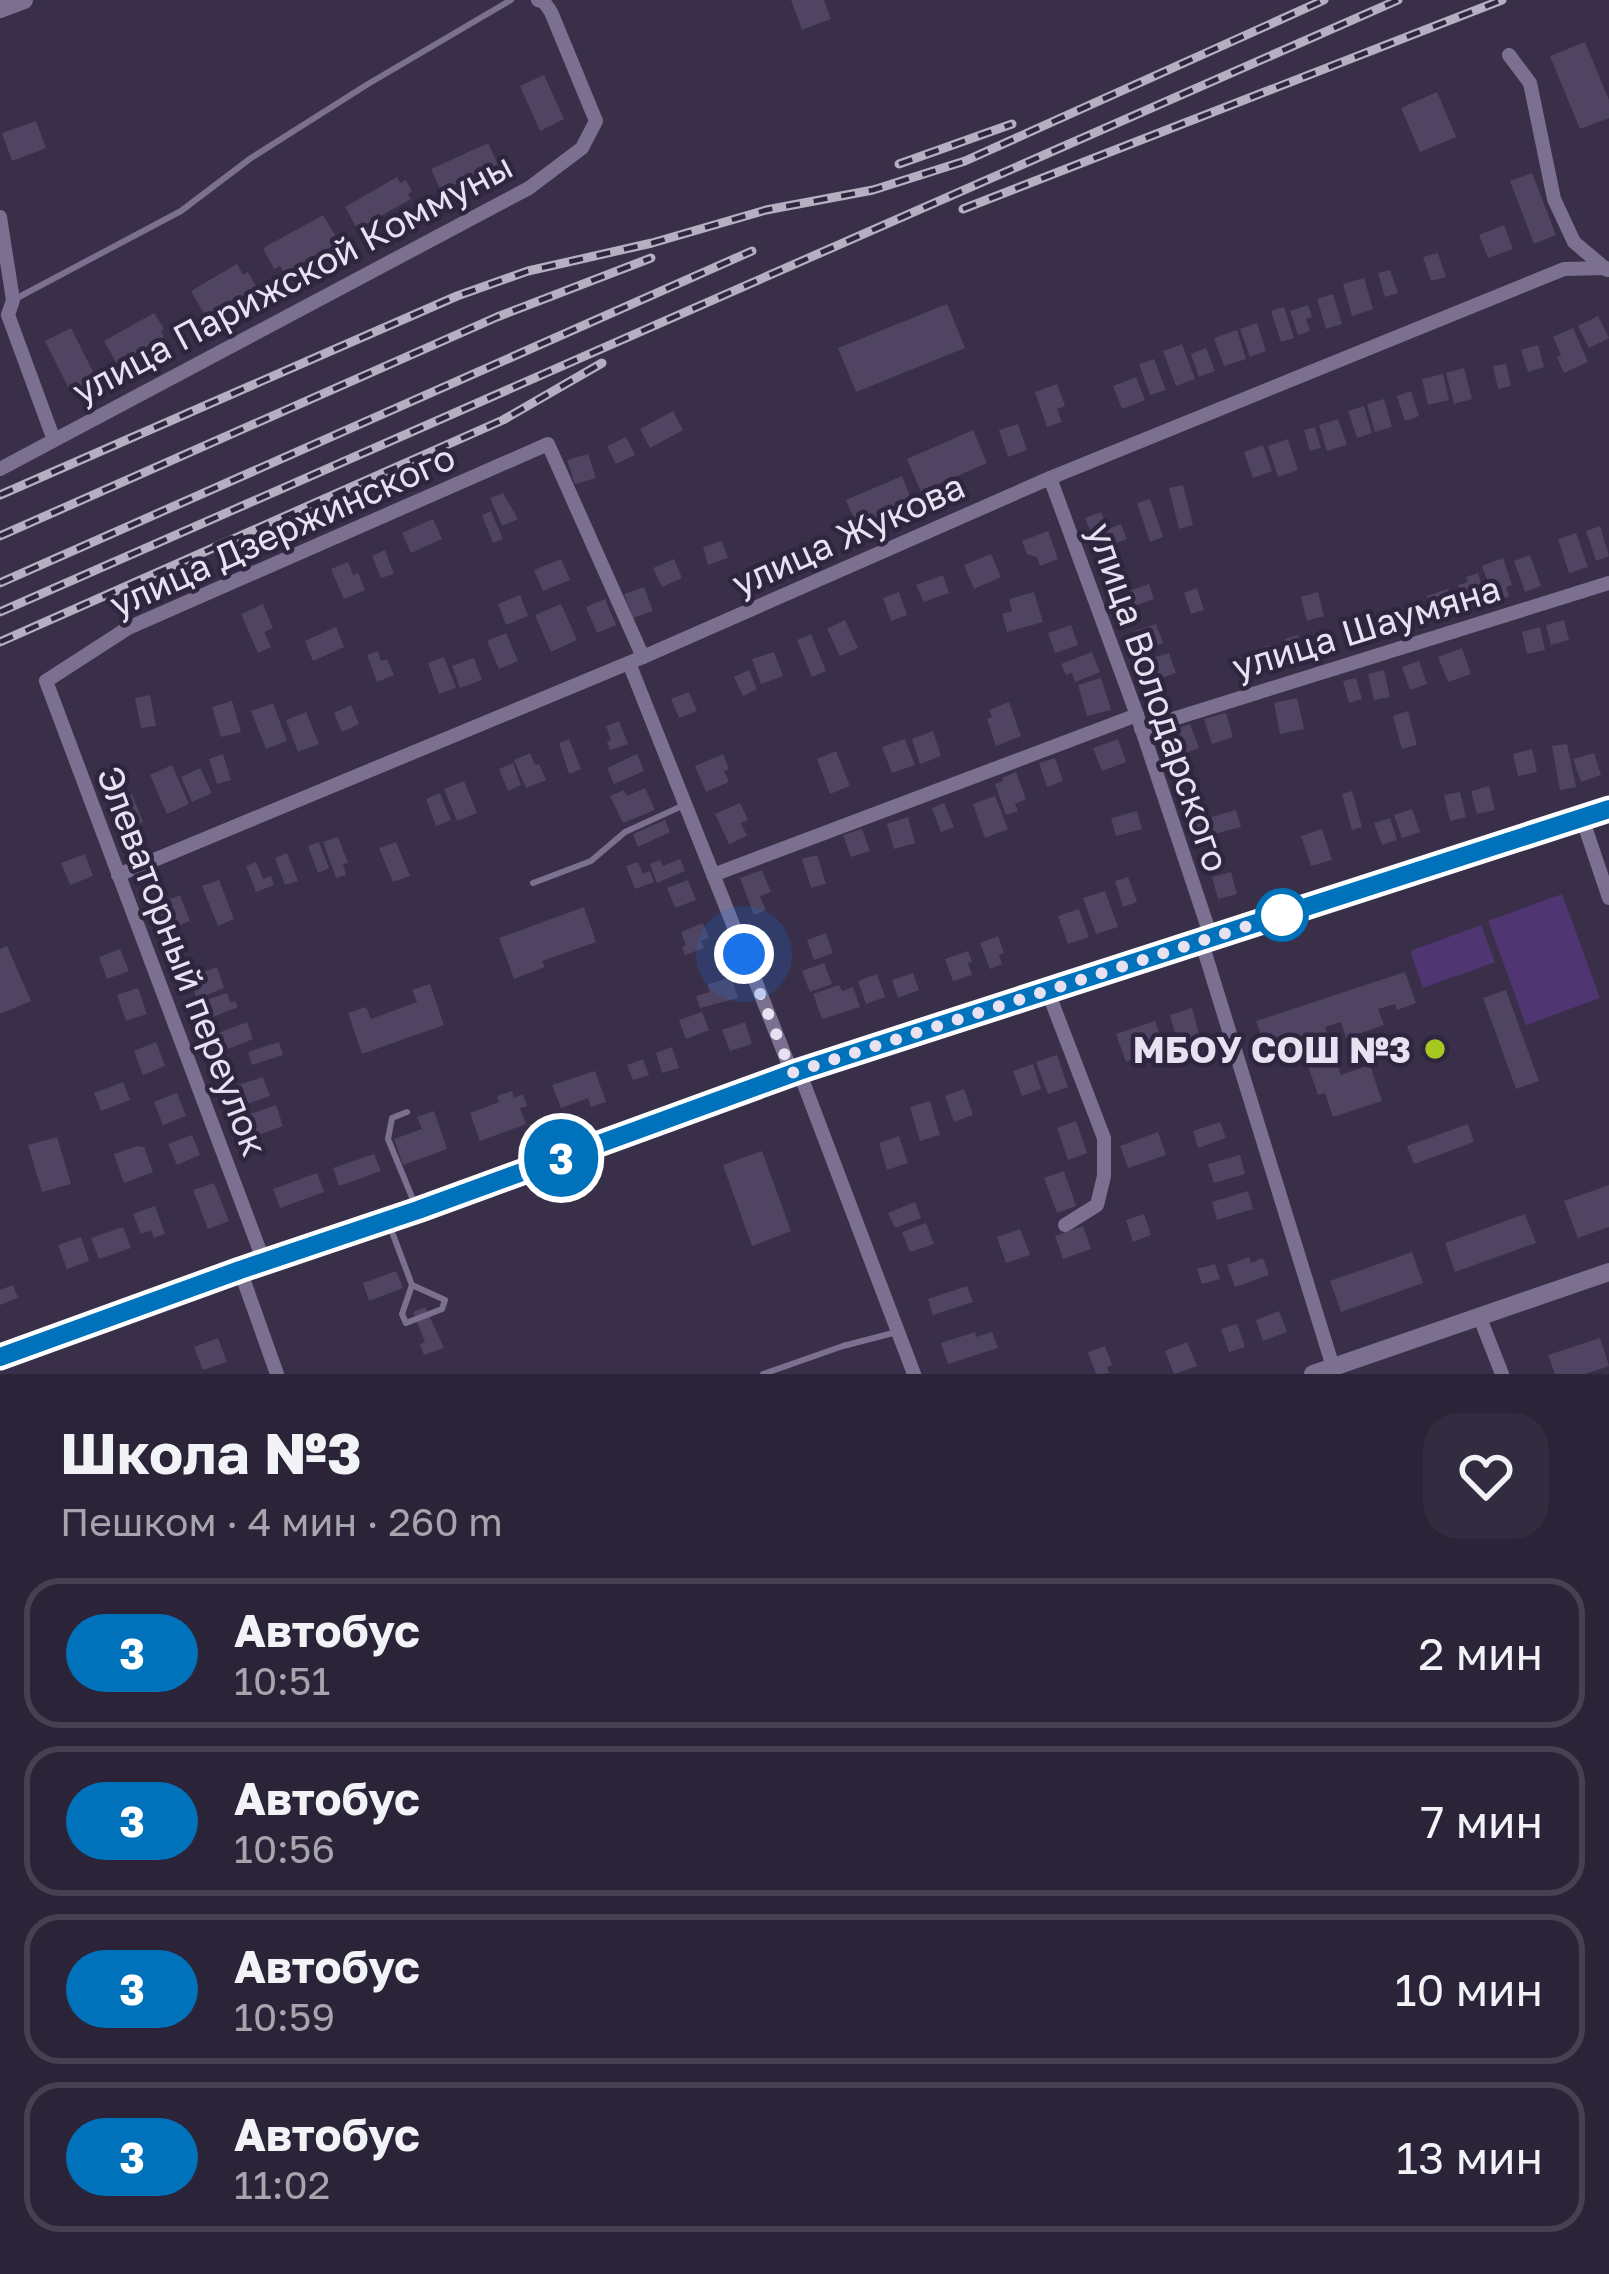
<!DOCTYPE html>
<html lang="ru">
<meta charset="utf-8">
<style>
:root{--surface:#2b2337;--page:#332b3f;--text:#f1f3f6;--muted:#a6a4ad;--line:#474052}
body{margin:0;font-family:"Golos Text",sans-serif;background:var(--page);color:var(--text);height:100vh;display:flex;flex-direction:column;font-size:45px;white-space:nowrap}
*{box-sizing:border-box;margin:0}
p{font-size:39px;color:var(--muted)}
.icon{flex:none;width:66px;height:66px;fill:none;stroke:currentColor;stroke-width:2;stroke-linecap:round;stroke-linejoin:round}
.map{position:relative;height:1374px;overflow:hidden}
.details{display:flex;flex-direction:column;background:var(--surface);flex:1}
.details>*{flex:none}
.badge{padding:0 24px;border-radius:39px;font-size:42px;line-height:78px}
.you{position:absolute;width:60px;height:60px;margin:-30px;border:9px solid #fff;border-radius:50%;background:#1a73e8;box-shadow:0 0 0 18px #1a73e833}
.map>.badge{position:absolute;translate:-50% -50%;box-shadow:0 0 0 6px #fff}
.round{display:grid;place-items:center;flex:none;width:126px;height:126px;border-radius:36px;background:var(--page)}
.headline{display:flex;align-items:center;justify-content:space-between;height:204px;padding:0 60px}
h1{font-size:57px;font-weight:700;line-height:90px}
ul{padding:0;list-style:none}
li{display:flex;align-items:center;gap:36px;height:150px;margin:0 24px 18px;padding:0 36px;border:6px solid var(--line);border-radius:36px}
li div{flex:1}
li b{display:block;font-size:45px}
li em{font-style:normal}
li .badge{min-width:132px;font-weight:700;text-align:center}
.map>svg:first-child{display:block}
</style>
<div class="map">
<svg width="1609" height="1374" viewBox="0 0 1609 1374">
<rect width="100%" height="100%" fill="#392f49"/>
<!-- green -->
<g fill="#4f3572">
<polygon points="1562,894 1600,998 1526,1025 1488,921"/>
<polygon points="1481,925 1495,962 1423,988 1410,951"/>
</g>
<!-- building -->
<g fill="#4f4461">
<polygon points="791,0 824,0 831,19 802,30"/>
<polygon points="1585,42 1609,100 1609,118 1580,129 1550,56"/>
<polygon points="544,75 564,119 540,131 520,86"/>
<polygon points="1437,92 1456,137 1420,152 1401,108"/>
<polygon points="36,121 46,148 12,161 2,133"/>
<polygon points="488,143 498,164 441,191 431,169"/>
<polygon points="1532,173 1556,235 1534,244 1510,181"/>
<polygon points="397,177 400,183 406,180 412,191 408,194 411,199 357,229 345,207"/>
<polygon points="323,215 339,242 284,273 280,266 274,269 263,248"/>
<polygon points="1504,225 1513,249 1488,258 1479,235"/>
<polygon points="1438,253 1446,277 1431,281 1423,257"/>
<polygon points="237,264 243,275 248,272 257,288 206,317 191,291"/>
<polygon points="1390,270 1398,293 1385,297 1378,273"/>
<polygon points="1364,278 1373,309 1352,316 1343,284"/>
<polygon points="1333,294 1342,324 1326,329 1317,299"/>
<polygon points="947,304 965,348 856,392 838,348"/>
<polygon points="1308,305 1312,317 1306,319 1310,331 1298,335 1290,311"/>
<polygon points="1284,307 1294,338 1281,342 1271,311"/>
<polygon points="154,313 164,329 161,331 164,337 117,364 104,341"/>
<polygon points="1598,316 1609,338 1589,348 1578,326"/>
<polygon points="1257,323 1266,351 1250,357 1240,329"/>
<polygon points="71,328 97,380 71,393 45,341"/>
<polygon points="1573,328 1588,362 1564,373 1557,357 1561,355 1553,337"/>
<polygon points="1237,330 1246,359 1224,366 1214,338"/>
<polygon points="1182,344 1195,379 1176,386 1163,351"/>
<polygon points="1538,345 1544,367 1528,372 1521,350"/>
<polygon points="1206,348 1215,371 1199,377 1191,354"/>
<polygon points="1154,359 1166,390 1150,395 1139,364"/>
<polygon points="1506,364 1511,386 1498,389 1493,366"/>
<polygon points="1464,368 1472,399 1454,404 1446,373"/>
<polygon points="1443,374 1449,400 1428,405 1422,379"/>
<polygon points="1136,377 1145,400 1122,409 1113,386"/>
<polygon points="1057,384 1065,406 1057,409 1062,422 1047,427 1035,392"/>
<polygon points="1411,391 1419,416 1405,421 1397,396"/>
<polygon points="1384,399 1392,427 1375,432 1367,404"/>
<polygon points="1364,406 1372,433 1357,438 1348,411"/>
<polygon points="673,411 683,430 650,448 640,429"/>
<polygon points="1338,419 1347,445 1327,451 1319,425"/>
<polygon points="1018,424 1027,450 1008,457 999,430"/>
<polygon points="1315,427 1321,448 1310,451 1304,430"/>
<polygon points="973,430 987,463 921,492 907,459"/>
<polygon points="626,437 635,455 616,464 607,446"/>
<polygon points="1288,439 1298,470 1278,477 1268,446"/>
<polygon points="1263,445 1272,471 1253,478 1244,452"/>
<polygon points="588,454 596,478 575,484 567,460"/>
<polygon points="902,476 914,506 858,529 846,500"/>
<polygon points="1183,485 1193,525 1179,529 1169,488"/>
<polygon points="503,493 518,519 502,526 490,498"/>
<polygon points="1150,499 1163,537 1150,542 1137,503"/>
<polygon points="491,511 503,539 493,543 482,515"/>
<polygon points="1101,512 1108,529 1121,524 1127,539 1098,550 1085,518"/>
<polygon points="433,519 442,539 411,553 402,533"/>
<polygon points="1600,526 1609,556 1596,561 1586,531"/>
<polygon points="1048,531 1058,559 1040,566 1037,557 1027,554 1022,541"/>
<polygon points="1576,533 1588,567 1569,573 1558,539"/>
<polygon points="722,541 728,558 708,565 703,547"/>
<polygon points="385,550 394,574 381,578 372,556"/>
<polygon points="991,554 1001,577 974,589 964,565"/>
<polygon points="1530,555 1541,586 1525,592 1514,561"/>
<polygon points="1503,558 1512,585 1506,587 1509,596 1495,602 1482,566"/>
<polygon points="561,559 570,580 543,591 534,570"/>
<polygon points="674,559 682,578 662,587 653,568"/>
<polygon points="348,562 353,575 358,573 365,590 344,599 331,569"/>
<polygon points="1478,573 1487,602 1466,609 1458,585 1468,582 1466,577"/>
<polygon points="943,575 949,593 924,602 916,585"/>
<polygon points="1149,584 1154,599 1124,609 1120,594"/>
<polygon points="644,587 653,611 633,618 624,594"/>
<polygon points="1197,588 1204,610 1191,614 1184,593"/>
<polygon points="1448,589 1457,613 1436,621 1427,596"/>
<polygon points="899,592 907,615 891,621 883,598"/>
<polygon points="1034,592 1043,622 1007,632 1002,614 1012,611 1009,599"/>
<polygon points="1318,592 1324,616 1307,621 1301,597"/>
<polygon points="520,595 528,616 506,625 498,604"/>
<polygon points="605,599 616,625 597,633 586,607"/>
<polygon points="263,604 273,628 264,632 271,647 258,653 241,614"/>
<polygon points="561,604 577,640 551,652 535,615"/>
<polygon points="1391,611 1399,632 1383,638 1375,616"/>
<polygon points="845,620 858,648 840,656 827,629"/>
<polygon points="1564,620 1569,640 1551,645 1546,625"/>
<polygon points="1156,624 1163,643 1142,651 1135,631"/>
<polygon points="1071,625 1078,645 1055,653 1048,633"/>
<polygon points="336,627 344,647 313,661 305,641"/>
<polygon points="1540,627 1545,650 1527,654 1522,632"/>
<polygon points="506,633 518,661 499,669 487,641"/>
<polygon points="811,634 826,671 812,677 797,640"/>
<polygon points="1298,635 1306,657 1293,661 1285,639"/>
<polygon points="1277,644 1283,666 1271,670 1264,647"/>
<polygon points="1462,648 1471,674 1448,682 1438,657"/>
<polygon points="378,651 381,661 387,659 394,675 377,682 367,655"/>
<polygon points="774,652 783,676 761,684 752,659"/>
<polygon points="1092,652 1100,672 1075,682 1072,673 1066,675 1061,664"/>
<polygon points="1169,653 1176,673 1156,680 1154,674 1149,675 1144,660"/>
<polygon points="444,657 456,688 439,694 428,663"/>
<polygon points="474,658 482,680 460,688 452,666"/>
<polygon points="1419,661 1427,684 1410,690 1402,667"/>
<polygon points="749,670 757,689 743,696 734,677"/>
<polygon points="1384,670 1390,697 1374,700 1368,674"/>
<polygon points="1101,678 1111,710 1087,716 1078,685"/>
<polygon points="1356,678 1362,699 1349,703 1343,681"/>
<polygon points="689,692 697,711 679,718 671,699"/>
<polygon points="150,695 156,726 141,728 135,698"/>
<polygon points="1297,698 1304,729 1280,734 1274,703"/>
<polygon points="232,701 241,732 221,737 212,707"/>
<polygon points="1009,702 1021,736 996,746 987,719 992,717 989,710"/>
<polygon points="273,703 287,741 266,749 251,711"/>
<polygon points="351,705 359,724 342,732 334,713"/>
<polygon points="1408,711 1417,745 1402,749 1393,716"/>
<polygon points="306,712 319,744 298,752 286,720"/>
<polygon points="1226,713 1233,737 1212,744 1204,719"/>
<polygon points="619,721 628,744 610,750 607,742 611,740 606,726"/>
<polygon points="1190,724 1199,748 1177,756 1168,732"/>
<polygon points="933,731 941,756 920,764 912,739"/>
<polygon points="569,739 581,769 569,774 559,743"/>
<polygon points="905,739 915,765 892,773 882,747"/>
<polygon points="1118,739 1126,762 1102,771 1093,748"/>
<polygon points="1567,744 1576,787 1560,790 1552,746"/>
<polygon points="1532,749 1537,772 1518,776 1513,754"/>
<polygon points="836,751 850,786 830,794 817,759"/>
<polygon points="530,753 535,765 539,764 546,780 526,788 514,760"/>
<polygon points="1594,753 1601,775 1581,782 1573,759"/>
<polygon points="223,754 231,780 217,784 209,759"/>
<polygon points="637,754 644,771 614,784 607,768"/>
<polygon points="723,754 729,769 724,771 729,782 706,792 695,766"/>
<polygon points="1055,758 1063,781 1047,787 1039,763"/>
<polygon points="513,763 521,785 508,791 499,769"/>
<polygon points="172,765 189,804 167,814 150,775"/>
<polygon points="200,768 212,793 192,802 181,777"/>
<polygon points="1016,772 1026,799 1015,804 1018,811 1006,815 995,784 1003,781 1002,778"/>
<polygon points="464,781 477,813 457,821 444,789"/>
<polygon points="1489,786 1495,810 1477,814 1471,791"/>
<polygon points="645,788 655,810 623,823 610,796 624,790 627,796"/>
<polygon points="1352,791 1362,827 1352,830 1342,794"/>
<polygon points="1460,792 1466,817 1450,821 1444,795"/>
<polygon points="440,793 451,820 436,826 426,799"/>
<polygon points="132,794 143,822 127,829 115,800"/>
<polygon points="995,796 1008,829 985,838 973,804"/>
<polygon points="740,803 748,820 741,823 747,836 729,844 715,814"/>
<polygon points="944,803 954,827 941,832 932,808"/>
<polygon points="1412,809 1420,832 1402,838 1394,815"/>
<polygon points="1236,810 1241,827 1199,838 1194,822"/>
<polygon points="1137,811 1142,829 1116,836 1111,818"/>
<polygon points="908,817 915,843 894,849 887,824"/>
<polygon points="1390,818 1397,840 1382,845 1374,823"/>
<polygon points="665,820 670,832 638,847 633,834"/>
<polygon points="862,829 870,851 851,857 843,835"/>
<polygon points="1322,829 1332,860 1311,866 1301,836"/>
<polygon points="338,837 348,863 343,864 346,875 336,878 323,842"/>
<polygon points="319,842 329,868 318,873 308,846"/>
<polygon points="396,842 410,876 393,882 379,848"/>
<polygon points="287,853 298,881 285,885 275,858"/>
<polygon points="85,854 93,876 70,885 61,863"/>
<polygon points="817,855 826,884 811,888 802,859"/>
<polygon points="680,859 685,871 657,883 650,864 660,860 663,866"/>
<polygon points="256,862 263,879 271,876 274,885 256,892 246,866"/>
<polygon points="638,862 643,874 650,871 654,882 635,889 626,866"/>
<polygon points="762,870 771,892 760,896 766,910 754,915 740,878"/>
<polygon points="1231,872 1237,894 1218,899 1212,877"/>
<polygon points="1128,877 1137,902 1123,907 1115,881"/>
<polygon points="219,880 234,919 218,926 202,886"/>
<polygon points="688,880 696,900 675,908 667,888"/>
<polygon points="1105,891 1118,927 1096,934 1083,898"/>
<polygon points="180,895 190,921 168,930 157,905"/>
<polygon points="584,907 596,942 542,961 545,967 514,979 499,938"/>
<polygon points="1079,909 1089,937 1068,944 1058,916"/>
<polygon points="703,923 709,938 701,941 704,948 685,955 682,947 686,945 681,932"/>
<polygon points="826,933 833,953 814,960 807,940"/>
<polygon points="998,936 1004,953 999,955 1002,964 990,969 980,943"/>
<polygon points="7,946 31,1001 0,1014 0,949"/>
<polygon points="120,949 129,971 107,979 99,957"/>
<polygon points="968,951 972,962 968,963 972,975 953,981 945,959"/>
<polygon points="824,963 832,984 810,992 802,971"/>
<polygon points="217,967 224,988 197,999 189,977"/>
<polygon points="1405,972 1416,1003 1397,1010 1395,1004 1378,1009 1384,1025 1346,1038 1341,1022 1325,1027 1341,1075 1370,1065 1382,1101 1333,1117 1325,1093 1318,1095 1302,1048 1269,1059 1256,1021"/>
<polygon points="913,973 919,990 898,998 892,980"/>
<polygon points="877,974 885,997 866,1004 858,981"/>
<polygon points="731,977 738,998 700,1008 696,996 710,992 707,985"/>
<polygon points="430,984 444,1025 362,1054 348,1013 366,1007 371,1019 417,1002 412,990"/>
<polygon points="839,985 842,991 853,987 860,1007 822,1019 813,994"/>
<polygon points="138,988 147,1014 126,1021 117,995"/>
<polygon points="1506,990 1539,1081 1516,1089 1483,998"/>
<polygon points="227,993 231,1003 235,1001 238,1007 213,1017 206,1000"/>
<polygon points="1192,1008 1200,1038 1178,1044 1170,1015"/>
<polygon points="702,1012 709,1030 686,1039 679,1020"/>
<polygon points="1155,1021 1164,1046 1126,1062 1116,1034"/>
<polygon points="247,1022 253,1039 223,1051 216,1034"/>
<polygon points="745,1022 752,1044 730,1051 722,1030"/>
<polygon points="156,1042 165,1066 143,1075 134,1051"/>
<polygon points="279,1042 283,1055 252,1065 248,1052"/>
<polygon points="672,1047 679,1068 662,1073 656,1053"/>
<polygon points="1057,1055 1068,1087 1048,1094 1036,1062"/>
<polygon points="643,1059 649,1075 633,1080 627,1065"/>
<polygon points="1033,1064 1041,1089 1022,1096 1013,1071"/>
<polygon points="595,1071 606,1102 591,1107 588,1098 561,1108 552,1085"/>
<polygon points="263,1077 270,1096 242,1106 235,1086"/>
<polygon points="123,1082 130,1100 101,1111 94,1093"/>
<polygon points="964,1089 973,1115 954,1122 945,1096"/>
<polygon points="512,1091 514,1098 523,1094 527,1106 520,1108 526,1124 480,1141 470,1113 499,1102 497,1096"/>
<polygon points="177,1093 186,1116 163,1125 154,1102"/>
<polygon points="930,1101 940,1135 920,1141 910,1107"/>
<polygon points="276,1105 283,1126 256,1136 248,1115"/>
<polygon points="434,1111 447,1149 403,1165 394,1139 422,1129 417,1117"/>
<polygon points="1076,1121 1087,1153 1068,1160 1057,1128"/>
<polygon points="1220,1122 1226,1138 1198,1148 1193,1131"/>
<polygon points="1468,1124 1474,1142 1414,1164 1407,1146"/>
<polygon points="1158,1132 1166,1155 1128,1168 1120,1146"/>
<polygon points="192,1135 200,1155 177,1165 168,1144"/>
<polygon points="899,1136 908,1163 887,1170 879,1143"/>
<polygon points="57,1137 71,1184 42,1192 28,1145"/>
<polygon points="137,1146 144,1147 153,1172 124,1183 114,1154"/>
<polygon points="762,1151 791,1231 752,1246 723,1165"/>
<polygon points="374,1154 381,1171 339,1186 333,1168"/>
<polygon points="1240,1155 1245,1174 1214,1183 1208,1164"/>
<polygon points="1064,1171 1076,1206 1057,1213 1044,1178"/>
<polygon points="317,1173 324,1192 280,1208 273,1189"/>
<polygon points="214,1183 229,1221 208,1229 193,1190"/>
<polygon points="1609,1185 1609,1227 1578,1238 1564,1201"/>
<polygon points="1248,1191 1253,1209 1217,1220 1212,1202"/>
<polygon points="915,1202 921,1218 895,1228 888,1213"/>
<polygon points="155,1206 165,1234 154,1238 151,1230 141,1234 133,1214"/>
<polygon points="1144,1214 1151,1235 1133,1242 1126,1220"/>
<polygon points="1525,1214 1536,1243 1455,1272 1445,1243"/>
<polygon points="926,1223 934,1244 910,1252 902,1232"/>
<polygon points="1083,1226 1091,1249 1063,1259 1055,1236"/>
<polygon points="123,1227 131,1248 99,1259 91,1238"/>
<polygon points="1020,1229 1030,1255 1006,1263 997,1237"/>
<polygon points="81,1237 89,1261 67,1269 58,1245"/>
<polygon points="1412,1252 1423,1283 1341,1312 1330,1281"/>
<polygon points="1249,1257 1251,1263 1263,1258 1269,1275 1235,1287 1227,1265"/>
<polygon points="1215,1264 1220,1279 1202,1284 1197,1269"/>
<polygon points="396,1271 403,1288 369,1301 363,1283"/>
<polygon points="13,1285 18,1298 0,1305 0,1290"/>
<polygon points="967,1286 973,1302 933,1315 928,1299"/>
<polygon points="425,1307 444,1348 424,1355 420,1344 425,1342 413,1312"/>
<polygon points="1279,1311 1287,1332 1263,1341 1256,1320"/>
<polygon points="1237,1324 1245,1347 1229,1352 1221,1329"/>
<polygon points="975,1332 976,1337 992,1332 998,1348 948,1364 941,1343"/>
<polygon points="218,1338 227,1362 203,1370 194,1347"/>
<polygon points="1600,1338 1609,1366 1585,1374 1555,1374 1548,1355"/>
<polygon points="1187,1342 1197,1366 1174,1374 1165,1351"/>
<polygon points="1105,1346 1112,1365 1107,1367 1109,1373 1096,1374 1088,1352"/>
</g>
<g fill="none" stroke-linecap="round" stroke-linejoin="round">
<!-- lane -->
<g stroke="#7b708f" stroke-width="6">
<polyline points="17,298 181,211 251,158 368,84 511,0"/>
<polyline points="533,883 591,861 625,832 682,806"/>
<polyline points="407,1112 392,1118 388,1139 416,1207"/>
<polyline points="389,1224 412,1285 402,1314 406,1323 442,1309 445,1300 412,1285"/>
<polyline points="763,1374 843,1346 897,1332"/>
</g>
<!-- street -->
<g stroke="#7b708f" stroke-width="14">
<polyline points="1509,55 1530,83 1554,199 1574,242 1607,270"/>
<polyline points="0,217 13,300 8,315 54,440"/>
<polyline points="0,469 529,188 582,148 596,121 551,12 544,2 538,0"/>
<polyline points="1050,478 1137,715 1211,937"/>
<polyline points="629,663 792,1073"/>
<polyline points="1141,729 1609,583"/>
<polyline points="1582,818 1609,898"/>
<polyline points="118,875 643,657 1050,478 1564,269 1606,268"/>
<polyline points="713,875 1137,715"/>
<polyline points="1201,940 1333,1367"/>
<polyline points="1048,992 1104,1138 1104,1176 1097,1205 1065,1225"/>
<polyline points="799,1071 914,1374"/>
<polyline points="264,1262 46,681 128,628 548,444 643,657"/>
<polyline points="240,1270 277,1374"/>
<polyline points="1480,1318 1502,1374"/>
</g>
<!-- secondary -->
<g stroke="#7b708f" stroke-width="18">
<polyline points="0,9 24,0"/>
<polyline points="0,1357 240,1270 418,1210 799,1071 1609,809"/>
<polyline points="1313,1374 1609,1272"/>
</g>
<!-- rail casing -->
<g stroke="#b6afc2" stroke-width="9">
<g id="rail">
<polyline points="899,164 1012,124"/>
<polyline points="963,209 1502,0"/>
<polyline points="0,495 457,296 528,271 652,243 766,210 873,190 965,161 1324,0"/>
<polyline points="0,536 497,317 651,258"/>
<polyline points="0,583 752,251"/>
<polyline points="0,612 1398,0"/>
<polyline points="0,642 503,420 602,363"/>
</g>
</g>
<!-- rail -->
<use href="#rail" stroke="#2f253f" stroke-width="4.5" stroke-dasharray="14" stroke-linecap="butt"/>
</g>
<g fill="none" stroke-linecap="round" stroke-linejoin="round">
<!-- line casing -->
<g stroke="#fff" stroke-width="27">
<polyline id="line" points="0,1357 240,1270 418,1210 799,1071 1609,809"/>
</g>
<!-- line -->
<use href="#line" stroke="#0072bc" stroke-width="18"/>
<!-- walk -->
<polyline stroke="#e7e1f2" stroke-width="12" stroke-dasharray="0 21.6" points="744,954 792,1073 1282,915"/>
</g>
<!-- markers -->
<circle fill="#fff" stroke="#0072bc" stroke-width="6" cx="1282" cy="915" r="24"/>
<circle fill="#a6c821" stroke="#2f253f" stroke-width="4.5" cx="1435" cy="1049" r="12"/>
<g text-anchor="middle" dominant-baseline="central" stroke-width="9" stroke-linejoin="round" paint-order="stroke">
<!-- street labels -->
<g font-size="36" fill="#e7e1f2" stroke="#2f253f">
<text transform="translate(292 278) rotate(-28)">улица Парижской Коммуны</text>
<text transform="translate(282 530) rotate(-24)">улица Дзержинского</text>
<text transform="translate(848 534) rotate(-24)">улица Жукова</text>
<text transform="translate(1366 627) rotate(-17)">улица Шаумяна</text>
<text transform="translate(1159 697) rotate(71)">улица Володарского</text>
<text transform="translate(183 961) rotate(69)">Элеваторный переулок</text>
</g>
<!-- poi labels -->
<g font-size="36" font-weight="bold" fill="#e7e1f2" stroke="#2f253f" text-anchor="end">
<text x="1411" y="1049">МБОУ СОШ №3</text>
</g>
</g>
</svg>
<div class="you" style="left:744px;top:954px"></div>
<b class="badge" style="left:561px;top:1158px;background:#0072bc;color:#fff">3</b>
</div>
<section class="details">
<div class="headline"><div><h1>Школа №3</h1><p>Пешком · 4 мин · 260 m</p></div><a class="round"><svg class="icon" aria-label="heart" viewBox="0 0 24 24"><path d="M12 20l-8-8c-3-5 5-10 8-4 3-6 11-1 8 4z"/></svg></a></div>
<ul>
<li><span class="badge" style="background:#0072bc;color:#fff">3</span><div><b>Автобус</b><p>10:51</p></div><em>2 мин</em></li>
<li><span class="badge" style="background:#0072bc;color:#fff">3</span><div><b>Автобус</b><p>10:56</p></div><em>7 мин</em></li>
<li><span class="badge" style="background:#0072bc;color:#fff">3</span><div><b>Автобус</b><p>10:59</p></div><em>10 мин</em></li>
<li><span class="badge" style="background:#0072bc;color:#fff">3</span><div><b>Автобус</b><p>11:02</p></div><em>13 мин</em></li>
</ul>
</section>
